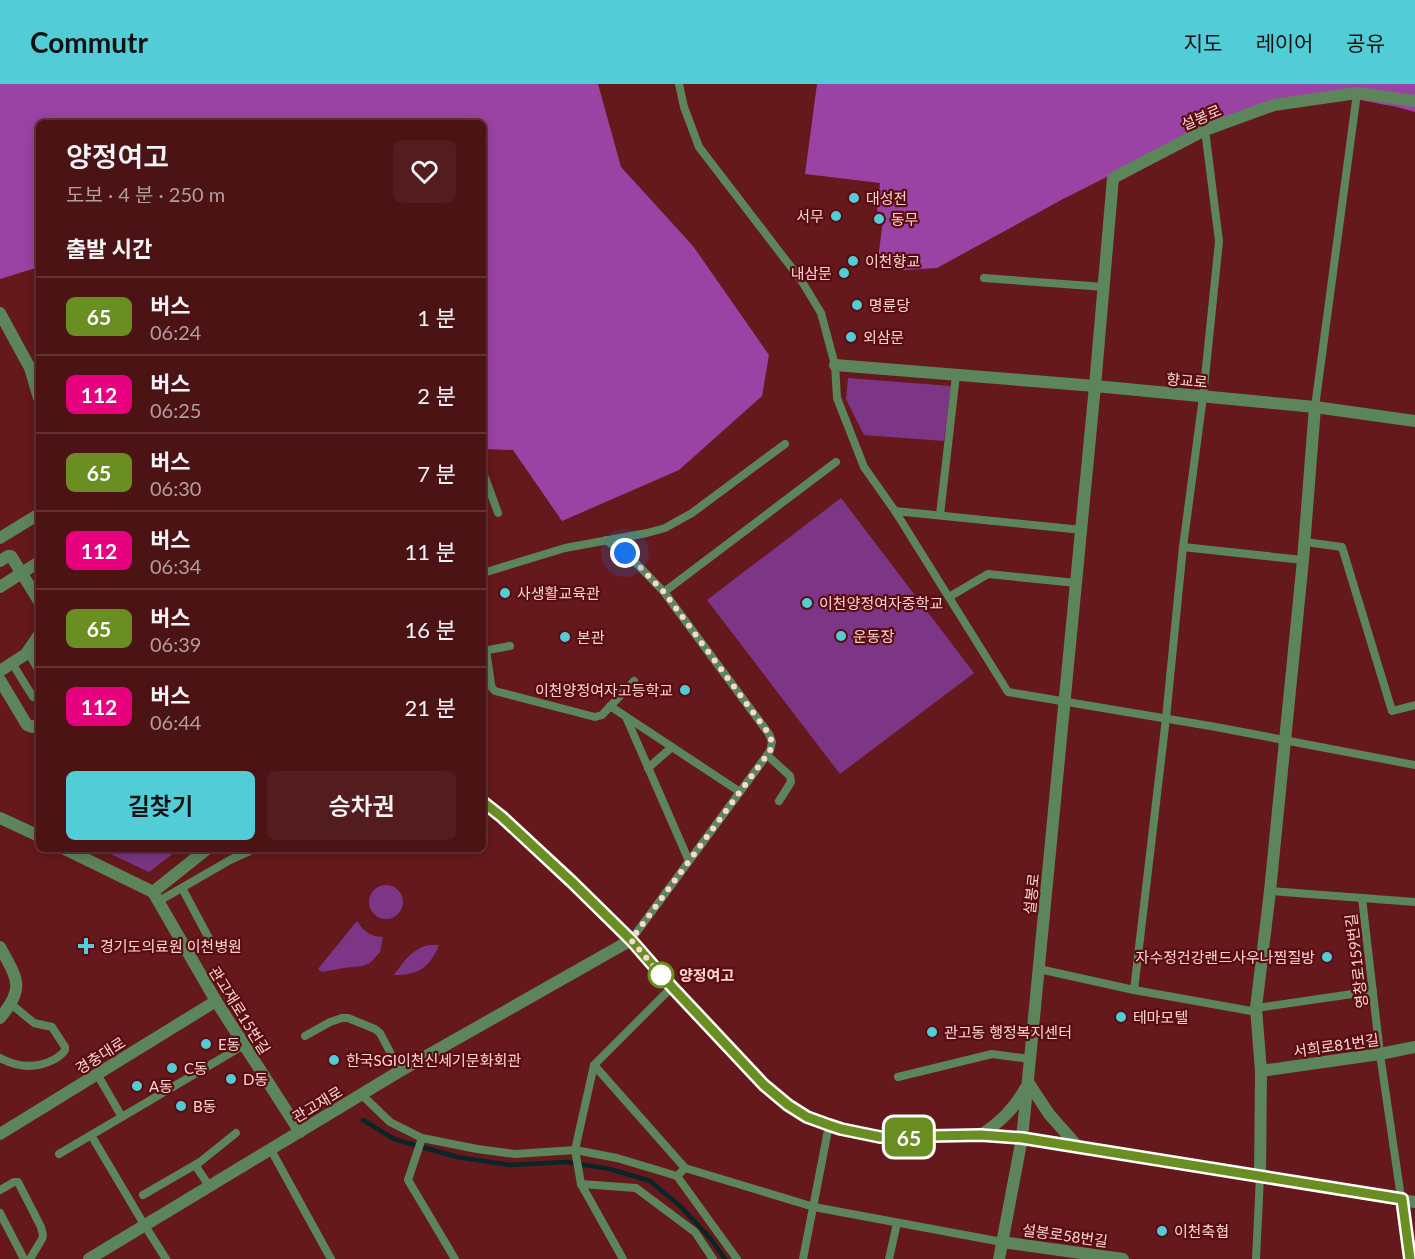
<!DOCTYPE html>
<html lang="ko">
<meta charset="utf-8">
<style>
:root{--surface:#4c1315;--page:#531c1e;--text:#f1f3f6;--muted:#b29ea0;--line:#633234;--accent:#52ccd6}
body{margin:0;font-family:Lato,"Noto Sans KR",sans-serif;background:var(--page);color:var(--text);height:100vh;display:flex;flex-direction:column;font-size:22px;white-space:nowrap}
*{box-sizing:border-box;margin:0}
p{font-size:20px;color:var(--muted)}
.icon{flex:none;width:33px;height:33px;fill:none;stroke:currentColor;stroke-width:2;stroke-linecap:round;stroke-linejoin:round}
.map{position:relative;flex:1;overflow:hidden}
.details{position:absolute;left:36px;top:36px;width:450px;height:732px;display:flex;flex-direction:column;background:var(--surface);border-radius:9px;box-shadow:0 3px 15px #0003,0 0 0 2px var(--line)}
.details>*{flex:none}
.badge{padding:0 12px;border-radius:9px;font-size:21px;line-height:39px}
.you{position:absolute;width:30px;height:30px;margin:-15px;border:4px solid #fff;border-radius:50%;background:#1a73e8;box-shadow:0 0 0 9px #1a73e833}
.map>.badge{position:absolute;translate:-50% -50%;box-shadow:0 0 0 3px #fff}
h2{padding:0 30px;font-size:22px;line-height:54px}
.round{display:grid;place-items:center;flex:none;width:63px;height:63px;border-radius:9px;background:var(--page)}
.overview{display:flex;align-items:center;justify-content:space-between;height:102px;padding:0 30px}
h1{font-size:28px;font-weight:600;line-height:45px}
.primary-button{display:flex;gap:12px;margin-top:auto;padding:12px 30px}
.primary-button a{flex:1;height:69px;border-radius:9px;background:var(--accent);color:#111;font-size:24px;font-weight:600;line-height:69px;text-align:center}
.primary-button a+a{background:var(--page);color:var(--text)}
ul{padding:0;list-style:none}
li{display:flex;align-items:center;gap:18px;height:78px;padding:0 30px;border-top:2px solid var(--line)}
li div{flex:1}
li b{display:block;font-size:22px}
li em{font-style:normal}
li .badge{min-width:66px;font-weight:700;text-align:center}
header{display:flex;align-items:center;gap:36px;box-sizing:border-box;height:84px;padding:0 30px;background:var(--accent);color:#111}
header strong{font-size:28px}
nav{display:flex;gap:33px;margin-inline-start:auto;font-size:21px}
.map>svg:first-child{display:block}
</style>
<header>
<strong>Commutr</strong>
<nav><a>지도</a><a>레이어</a><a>공유</a></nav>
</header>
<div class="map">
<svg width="1415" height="1175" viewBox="0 0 1415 1175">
<rect width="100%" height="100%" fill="#65191c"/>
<!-- green -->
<g fill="#7d3686">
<polygon points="848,294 951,302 944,357 864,351 846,315"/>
<polygon points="841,414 974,589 840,690 707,516"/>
<polygon points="100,765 179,765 149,788"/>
<circle cx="386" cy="818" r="17"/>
<path d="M357,837C363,847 371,853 383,853L380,868L370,879L362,882L344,884L322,888L318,885Z"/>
<path d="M429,861H439C429,884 419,891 394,891C403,878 413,864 429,861Z"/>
</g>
<!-- forest -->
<g fill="#9a43a5">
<polygon points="0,0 598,0 621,83 693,162 769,271 762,312 679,386 562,437 513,366 483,365 483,39 39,39 39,183 0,195"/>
<polygon points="817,0 1415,0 1415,28 1397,23 1328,10 1202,45 1063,115 937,184 904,186 877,182 884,129 877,127 880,99 805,90"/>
</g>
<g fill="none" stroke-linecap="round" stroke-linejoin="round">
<!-- stream -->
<polyline stroke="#082528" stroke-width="4.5" points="363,1036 394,1055 457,1073 510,1081 567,1078 610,1085 650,1097 680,1122 710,1154 725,1175"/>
<!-- service -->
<g stroke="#5d855b" stroke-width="8">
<polyline points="679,0 684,23 699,63 801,196 821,229 835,281 837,314 864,383 895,427 1008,608 1216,643 1415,681"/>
<polyline points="984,194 1104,203"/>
<polyline points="1315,323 1357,9"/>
<polyline points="483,388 498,429"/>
<polyline points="895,427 1082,446"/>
<polyline points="940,431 956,291"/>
<polyline points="606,456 634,477 664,508 769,650 772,658 770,667 631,856"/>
<polyline points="1305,458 1342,463 1392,627 1415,621"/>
<polyline points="1183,463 1303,476"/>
<polyline points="483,489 565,464 647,449 665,444 692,429 785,360"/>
<polyline points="664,508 836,378"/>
<polyline points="949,513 988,490 1076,499"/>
<polyline points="486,566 491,600 492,604 495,607 595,633 602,631 634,597"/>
<polyline points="483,567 510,562"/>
<polyline points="12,579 33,613"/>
<polyline points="610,622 740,708"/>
<polyline points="626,633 689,777"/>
<polyline points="767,671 790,692 791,698 779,717"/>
<polyline points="648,684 672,663"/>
<polyline points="182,804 213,862"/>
<polyline points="1270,807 1415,818"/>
<polyline points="1362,814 1380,970 1410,1175"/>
<polyline points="159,817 230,776 254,765"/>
<polyline points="1039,885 1134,906 1257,928"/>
<polyline points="1134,906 1166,634 1183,463 1203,313 1219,157 1205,46"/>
<polyline points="1256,924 1373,907"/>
<polyline points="305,952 330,938 342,934 348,934 375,945 380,949 400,987"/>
<path d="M0,974C17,983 35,985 53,976C59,973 62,971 65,966V963L52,943L34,939L11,920"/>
<polyline points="594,981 685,1084 814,1123 1002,1158"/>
<polyline points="97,990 122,1033"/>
<polyline points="898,993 992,970 1030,975"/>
<polyline points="362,1011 390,1038 422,1054 477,1065 515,1070 575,1066 617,1074 677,1092 685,1084"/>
<polyline points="91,1051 145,1142 166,1175"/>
<polyline points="422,1054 408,1096 455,1175"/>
<polyline points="271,1066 331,1175"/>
<polyline points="59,1070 244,961"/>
<polyline points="195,1081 210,1103"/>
<polyline points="677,1092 737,1175"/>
<polyline points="581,1100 636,1104 695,1148 713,1175"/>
<polyline points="0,1106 14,1098 18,1098 41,1143 43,1151 42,1155 30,1175"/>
<polyline points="143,1111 200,1078 236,1049"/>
<polyline points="0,1129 24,1175"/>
<polyline points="623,1175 581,1100 575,1066 594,981 672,903"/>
<polyline points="803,1175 829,1041"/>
<polyline points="889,1175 897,1139"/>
<polyline points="1256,1175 1260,1093"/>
</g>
<!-- pedestrian -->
<polyline stroke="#5d855b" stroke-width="12" points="1002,1158 1123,1175"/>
<!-- minor -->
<g stroke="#5d855b" stroke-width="12">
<polyline points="835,281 1095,302 1113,94 1205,46 1274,21 1357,9 1415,17"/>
<polyline points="0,477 8,472 11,472 39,517"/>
<polyline points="0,503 39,478"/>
<polyline points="29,566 39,583"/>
<polyline points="0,587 26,570 39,551"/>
<polyline points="0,596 27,641 32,643 39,640"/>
<polyline points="0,734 39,752"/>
<polyline points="65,765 153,808 216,917 300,1048"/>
<polyline points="153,808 207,765"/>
<path d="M0,863C17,895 26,903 0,934"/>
<polyline points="1261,987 1380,970 1415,963"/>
<polyline points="0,1050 216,917"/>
<polyline points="1260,1093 1261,987 1256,924 1270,807 1303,476 1315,323"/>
</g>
<!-- tertiary -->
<g stroke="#5d855b" stroke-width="12">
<polyline points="0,229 30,284 39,314"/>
<polyline points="0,454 39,430"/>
<polyline points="483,718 502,733 572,798 631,856 672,903 764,1001 788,1021 807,1033 829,1041 864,1050 880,1052 981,1051 1022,1054 1415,1118"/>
<polyline points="1028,998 1049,1030 1079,1064"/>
<path d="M981,1051C1000,1038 1014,1025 1025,1005"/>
<polyline points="89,1175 400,987 631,856"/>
<polyline points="999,1175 1022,1054 1030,975 1095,302 1315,323 1415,337"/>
</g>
</g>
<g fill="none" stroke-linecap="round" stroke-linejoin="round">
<!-- line casing -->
<g stroke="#fff" stroke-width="14">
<polyline id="line" points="483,718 502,733 572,798 631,856 672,903 764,1001 788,1021 807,1033 829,1041 841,1045 880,1053 981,1051 1022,1054 1402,1115 1410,1175"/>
</g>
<!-- line -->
<use href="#line" stroke="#6b8e23" stroke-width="9"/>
<!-- walk -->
<polyline stroke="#fcd6d3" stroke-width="6" stroke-dasharray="0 10.8" points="625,469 634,477 664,508 769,650 772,658 770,667 631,856 661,891"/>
</g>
<!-- markers -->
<g fill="#52ccd6" stroke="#590c12" stroke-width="2">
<circle cx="854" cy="114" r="6"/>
<circle cx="836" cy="132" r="6"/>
<circle cx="879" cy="135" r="6"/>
<circle cx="853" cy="177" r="6"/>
<circle cx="844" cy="189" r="6"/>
<circle cx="857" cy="221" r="6"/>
<circle cx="851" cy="253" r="6"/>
<circle cx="505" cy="509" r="6"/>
<circle cx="807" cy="519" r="6"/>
<circle cx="841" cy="552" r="6"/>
<circle cx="565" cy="553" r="6"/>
<circle cx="685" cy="606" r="6"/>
<path d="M83 853h6v6h6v6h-6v6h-6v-6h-6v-6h6z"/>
<circle cx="1327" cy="873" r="6"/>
<circle cx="1121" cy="933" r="6"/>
<circle cx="932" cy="948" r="6"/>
<circle cx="206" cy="960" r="6"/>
<circle cx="334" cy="976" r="6"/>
<circle cx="172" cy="984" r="6"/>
<circle cx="231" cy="995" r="6"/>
<circle cx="137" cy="1002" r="6"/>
<circle cx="181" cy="1022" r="6"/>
<circle cx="1162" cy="1147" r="6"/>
</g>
<circle fill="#fff" stroke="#6b8e23" stroke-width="3" cx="661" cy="891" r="12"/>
<g text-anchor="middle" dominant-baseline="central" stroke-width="4.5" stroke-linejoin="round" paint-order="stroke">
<!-- street labels -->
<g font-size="15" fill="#fcd6d3" stroke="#590c12">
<text transform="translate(1201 33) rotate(-23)">설봉로</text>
<text transform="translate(1187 296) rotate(5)">향교로</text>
<text transform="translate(1031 810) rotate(-84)">설봉로</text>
<text transform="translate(1356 877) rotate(-97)">영창로159번길</text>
<text transform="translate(240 926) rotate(58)">관고재로15번길</text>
<text transform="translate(1336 961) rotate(-8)">서희로81번길</text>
<text transform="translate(100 971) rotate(-32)">경충대로</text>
<text transform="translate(317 1020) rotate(-31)">관고재로</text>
<text transform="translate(1065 1151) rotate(8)">설봉로58번길</text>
</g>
<!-- poi labels -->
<g font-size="15" fill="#fcd6d3" stroke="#590c12" text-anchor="start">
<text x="866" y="114">대성전</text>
<text x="824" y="132" text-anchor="end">서무</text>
<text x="891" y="135">동무</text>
<text x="865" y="177">이천향교</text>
<text x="832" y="189" text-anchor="end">내삼문</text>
<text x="869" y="221">명륜당</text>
<text x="863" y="253">외삼문</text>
<text x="517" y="509">사생활교육관</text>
<text x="819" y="519">이천양정여자중학교</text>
<text x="853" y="552">운동장</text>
<text x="577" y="553">본관</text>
<text x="673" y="606" text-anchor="end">이천양정여자고등학교</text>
<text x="100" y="862">경기도의료원 이천병원</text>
<text x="1315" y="873" text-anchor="end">자수정건강랜드사우나찜질방</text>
<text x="1133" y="933">테마모텔</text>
<text x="944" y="948">관고동 행정복지센터</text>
<text x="218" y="960">E동</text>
<text x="346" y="976">한국SGI이천신세기문화회관</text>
<text x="184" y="984">C동</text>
<text x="243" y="995">D동</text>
<text x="149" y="1002">A동</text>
<text x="193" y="1022">B동</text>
<text x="1174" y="1147">이천축협</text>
</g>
<!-- stop labels -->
<g font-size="15" font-weight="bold" fill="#fcd6d3" stroke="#590c12" text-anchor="start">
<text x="679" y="891">양정여고</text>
</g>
</g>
</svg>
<div class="you" style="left:625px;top:469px"></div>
<b class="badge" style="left:909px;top:1053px;background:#6b8e23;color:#fff">65</b>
<section class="details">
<div class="overview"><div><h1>양정여고</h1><p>도보 · 4 분 · 250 m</p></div><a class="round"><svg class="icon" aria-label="heart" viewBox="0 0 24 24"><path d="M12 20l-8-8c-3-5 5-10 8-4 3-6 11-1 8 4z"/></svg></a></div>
<h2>출발 시간</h2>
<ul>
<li><span class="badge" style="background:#6b8e23;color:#fff">65</span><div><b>버스</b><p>06:24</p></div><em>1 분</em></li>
<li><span class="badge" style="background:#e6007e;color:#fff">112</span><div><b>버스</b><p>06:25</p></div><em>2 분</em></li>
<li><span class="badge" style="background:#6b8e23;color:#fff">65</span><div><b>버스</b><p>06:30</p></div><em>7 분</em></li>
<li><span class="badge" style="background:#e6007e;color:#fff">112</span><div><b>버스</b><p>06:34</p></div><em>11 분</em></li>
<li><span class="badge" style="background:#6b8e23;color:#fff">65</span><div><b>버스</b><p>06:39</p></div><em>16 분</em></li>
<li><span class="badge" style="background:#e6007e;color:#fff">112</span><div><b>버스</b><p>06:44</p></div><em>21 분</em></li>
</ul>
<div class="primary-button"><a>길찾기</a><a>승차권</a></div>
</section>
</div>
